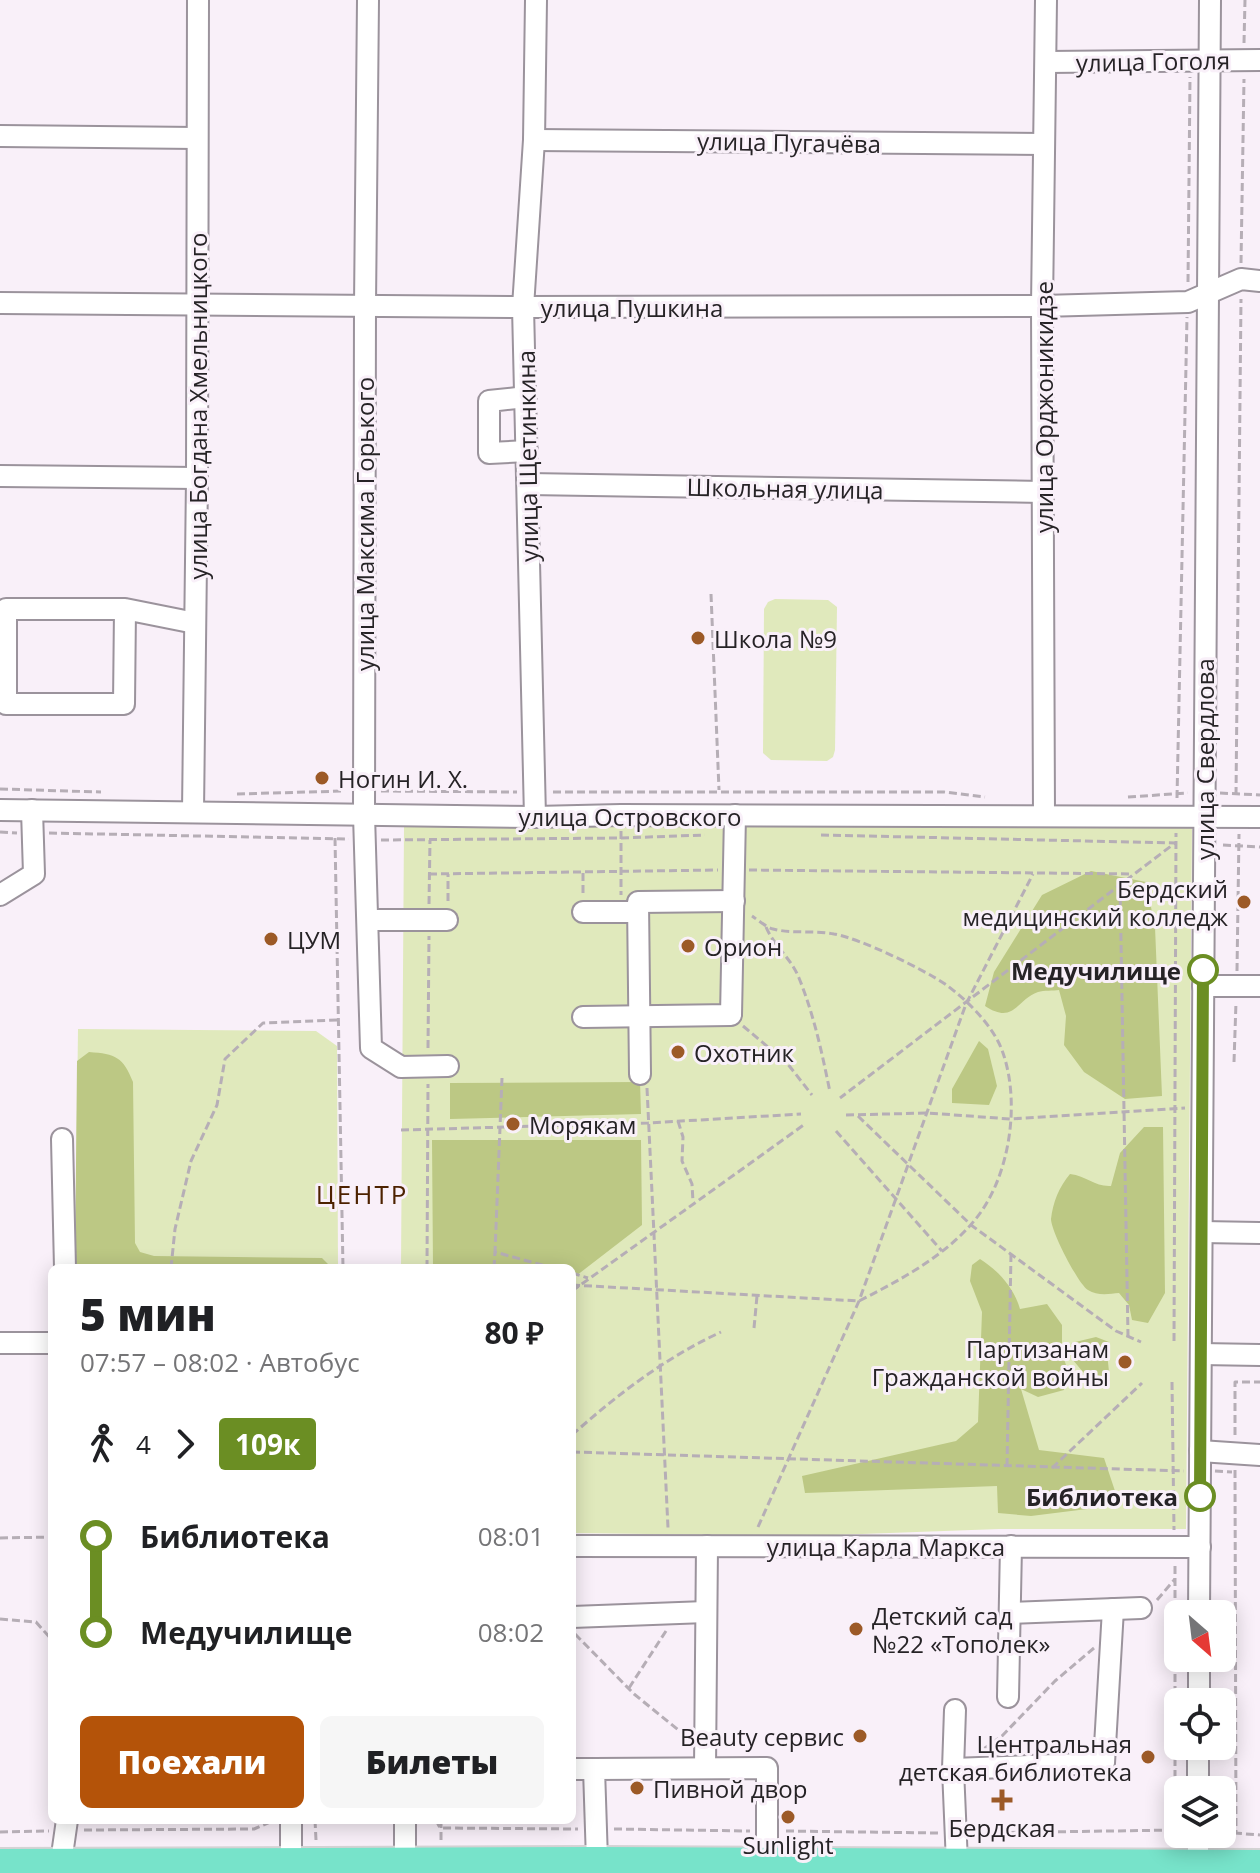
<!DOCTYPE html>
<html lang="ru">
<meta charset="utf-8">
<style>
:root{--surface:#fff;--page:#f6f6f6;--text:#202124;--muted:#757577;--accent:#b45309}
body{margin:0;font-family:"Open Sans",sans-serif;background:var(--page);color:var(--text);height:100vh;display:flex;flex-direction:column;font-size:30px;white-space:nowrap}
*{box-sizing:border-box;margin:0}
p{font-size:26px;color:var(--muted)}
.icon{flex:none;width:44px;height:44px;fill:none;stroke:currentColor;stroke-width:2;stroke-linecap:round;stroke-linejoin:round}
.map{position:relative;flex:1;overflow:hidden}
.sheet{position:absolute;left:48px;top:1264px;width:528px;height:560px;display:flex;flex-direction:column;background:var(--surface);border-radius:12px;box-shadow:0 4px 20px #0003}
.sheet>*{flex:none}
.badge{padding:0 16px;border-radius:6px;font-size:28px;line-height:52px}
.needle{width:52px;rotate:152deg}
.buttons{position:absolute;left:1164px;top:1600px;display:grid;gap:16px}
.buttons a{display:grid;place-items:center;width:72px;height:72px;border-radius:12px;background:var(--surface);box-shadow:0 4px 20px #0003;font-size:40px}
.map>.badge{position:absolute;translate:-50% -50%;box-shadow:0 0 0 4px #fff}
.legs{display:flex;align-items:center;gap:12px;height:88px;padding:0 32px;font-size:26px}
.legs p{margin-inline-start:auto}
.headline{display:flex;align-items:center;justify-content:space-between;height:136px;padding:0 32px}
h1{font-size:44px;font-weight:800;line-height:60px}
.primary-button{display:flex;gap:16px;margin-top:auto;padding:16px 32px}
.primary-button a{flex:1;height:92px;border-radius:12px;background:var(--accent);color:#fff;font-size:32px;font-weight:800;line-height:92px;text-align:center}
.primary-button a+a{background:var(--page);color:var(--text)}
ul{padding:0 32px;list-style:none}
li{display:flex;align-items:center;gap:28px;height:96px;font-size:30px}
li i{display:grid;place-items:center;width:12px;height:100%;margin:0 10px;background:currentColor}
li i::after{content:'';width:20px;height:20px;margin:-10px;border:6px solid;border-radius:50%;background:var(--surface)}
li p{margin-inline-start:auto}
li:first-child i{background:linear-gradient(#0000 50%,currentColor 0)}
li:last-child i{background:linear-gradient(currentColor 50%,#0000 0)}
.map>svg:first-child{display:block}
</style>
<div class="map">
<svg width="1260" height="1873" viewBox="0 0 1260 1873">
<rect width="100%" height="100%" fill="#f9f0f9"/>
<!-- green -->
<g fill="#e0e9bc">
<polygon points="775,599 828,600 837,607 835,750 833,757 827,761 771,760 763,753 764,609 768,602"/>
<polygon points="404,826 1192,827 1186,1529 999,1529 807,1536 572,1533 572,1268 401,1268"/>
<polygon points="78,1029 316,1031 337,1046 338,1268 75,1268"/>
</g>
<!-- forest -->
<g fill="#bcc884">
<path d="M1091,871L1146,882L1155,927L1162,1096L1125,1099L1084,1072L1064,1045L1066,1016L1059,990C1053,991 1044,990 1038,992C1016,1000 1014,1025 985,1006L994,972L1042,895Z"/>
<polygon points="979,1041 988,1049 997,1086 989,1105 952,1103 952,1089"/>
<path d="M89,1052C116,1054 123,1057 133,1082L135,1243L140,1252L154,1256L322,1258L332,1268H75L77,1061Z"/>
<polygon points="640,1082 641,1114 450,1119 450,1083"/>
<path d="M1144,1127H1163L1165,1293L1148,1323L1132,1320L1129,1305L1119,1293C1109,1294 1097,1296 1088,1290C1078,1284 1051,1231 1051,1219C1053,1202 1059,1187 1070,1174C1087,1176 1095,1187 1111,1186L1120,1153Z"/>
<polygon points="432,1140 641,1140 642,1225 572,1279 572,1268 433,1268"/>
<path d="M980,1259C999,1271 1014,1288 1020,1309L1047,1304L1062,1325V1353L1067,1368L1064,1390L1038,1397L1021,1389L1039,1450L1104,1458L1115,1491L1095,1508L1031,1516L998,1513L997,1486L805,1493L802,1476L956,1441L978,1422L982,1312L970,1281L972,1265Z"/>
<polygon points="1096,1337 1109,1342 1107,1353 1110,1381 1092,1383 1073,1360 1071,1343"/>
</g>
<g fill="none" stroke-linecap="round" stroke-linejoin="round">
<!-- minor casing -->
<g stroke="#9b939c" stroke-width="24">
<g id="minor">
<polyline points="368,0 365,305 364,815 371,1048 401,1067 448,1066"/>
<polyline points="1047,62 1260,60"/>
<polyline points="0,136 197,138"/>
<polyline points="534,140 1044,144"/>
<polyline points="0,303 523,307 1042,306 1188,302 1241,279 1260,281"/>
<polyline points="526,397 489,401 489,453 527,451"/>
<polyline points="0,476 197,478"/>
<polyline points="528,484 1043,492"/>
<polyline points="125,609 124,704 6,704 6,609 125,609 195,623"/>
<polyline points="0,810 535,817 621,815 1260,817"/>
<polyline points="193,812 197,478 198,0"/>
<polyline points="1044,815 1042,306 1046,0"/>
<polyline points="535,817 523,307 534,140 536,0"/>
<polyline points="0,895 34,874 32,810"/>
<polyline points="583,912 638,912"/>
<polyline points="368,920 447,920"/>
<polyline points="1203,986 1260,986"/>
<polyline points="583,1017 731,1015 735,815"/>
<polyline points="640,1074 638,902 734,901"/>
<polyline points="62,1139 65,1268"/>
<polyline points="1202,1232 1260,1233"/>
<polyline points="0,1343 52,1343"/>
<polyline points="1201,1354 1260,1355"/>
<polyline points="1200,1451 1260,1455"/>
<polyline points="572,1546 1200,1547"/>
<polyline points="1010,1613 1141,1608"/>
<polyline points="1199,1614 1210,0"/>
<polyline points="572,1617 706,1612"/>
<polyline points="1008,1697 1011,1546"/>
<polyline points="1199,1702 1199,1658"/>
<polyline points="955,1710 953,1769 957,1863"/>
<polyline points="705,1768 707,1546"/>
<polyline points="572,1769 594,1769"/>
<polyline points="953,1769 1104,1763 1113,1609"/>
<polyline points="1198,1790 1198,1746"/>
<polyline points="291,1820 291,1861"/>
<polyline points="405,1820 405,1860"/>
<polyline points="597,1860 594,1769 767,1768 767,1861"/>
<polyline points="61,1862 67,1820"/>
<polyline points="1198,1863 1198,1834"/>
</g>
</g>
<!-- major casing -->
<g stroke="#d4d3d4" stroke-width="30">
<polyline id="major" points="0,1862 597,1860 1260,1863"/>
</g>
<!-- path -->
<g stroke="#b6aeb6" stroke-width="3" stroke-dasharray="8 4" stroke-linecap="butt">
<polyline points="1244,43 1245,0"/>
<polyline points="1241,263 1244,79"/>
<polyline points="1188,282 1190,77"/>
<polyline points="711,594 719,790"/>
<polyline points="0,789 101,792"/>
<polyline points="381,791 517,792"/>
<polyline points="553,792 944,792 985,797"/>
<polyline points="1220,793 1260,795"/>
<polyline points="237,794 345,791"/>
<polyline points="1236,795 1241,299"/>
<polyline points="1128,797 1188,793"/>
<polyline points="1177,798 1187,317"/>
<polyline points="621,831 621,895"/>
<polyline points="0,832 17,833"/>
<polyline points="49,833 349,839"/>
<polyline points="821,835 1175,843 840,1098"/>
<polyline points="335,838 343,1268"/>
<polyline points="381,840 621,838 705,835"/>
<polyline points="1223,845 1260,847"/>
<polyline points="749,870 1133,874"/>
<polyline points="583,873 583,897"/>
<polyline points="429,874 718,870"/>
<polyline points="1120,885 1128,1336"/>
<polyline points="448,901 448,874"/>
<polyline points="429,904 430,840"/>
<path d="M766,927C774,946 791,958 799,978C814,1015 822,1053 830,1092"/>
<polyline points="1237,971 1239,834"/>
<polyline points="743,1026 787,1063 812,1095"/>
<polyline points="428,1048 429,936"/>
<polyline points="1234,1062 1236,1002"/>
<polyline points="502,1078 495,1252 553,1268"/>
<polyline points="647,1088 668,1528"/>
<polyline points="846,1115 928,1113 1010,1119 1185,1108"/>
<polyline points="858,1116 971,1225 1116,1331 1141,1342"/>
<polyline points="678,1121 683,1137 682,1161 692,1184 693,1202"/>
<polyline points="401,1130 648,1123 801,1114"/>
<polyline points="836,1131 942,1251"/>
<polyline points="171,1268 175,1229 191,1161 217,1105 225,1059 263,1023 338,1020"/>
<polyline points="427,1268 428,1084"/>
<polyline points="494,1268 495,1252"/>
<polyline points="572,1273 588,1278"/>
<path d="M572,1285L859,1301C900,1280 944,1257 974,1221C1009,1180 1021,1105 1003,1053C994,1026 967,1000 945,984C923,969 859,938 834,934C814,930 792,934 773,929C766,927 758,920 752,916"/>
<polyline points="572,1291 805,1124"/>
<polyline points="754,1328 757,1296"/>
<polyline points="1174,1341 1176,833"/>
<polyline points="1172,1382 1174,1530"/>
<path d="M572,1435C618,1394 665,1358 721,1332"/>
<polyline points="1235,1435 1235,1382 1260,1382"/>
<polyline points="572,1452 1184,1471"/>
<polyline points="1007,1466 1011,1254"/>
<polyline points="1052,1468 1142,1383"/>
<polyline points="1235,1470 1236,1834"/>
<polyline points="1215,1471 1232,1472"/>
<polyline points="758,1527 859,1301 966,1004 1033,874"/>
<polyline points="0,1538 52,1537"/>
<polyline points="1175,1566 1175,1830"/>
<polyline points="1157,1600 1175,1579"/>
<polyline points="0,1619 36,1622 52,1640"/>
<polyline points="575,1634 634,1694 687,1737"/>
<polyline points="629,1688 666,1631"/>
<polyline points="982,1750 1002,1736 1055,1681 1094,1648"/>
<polyline points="315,1820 316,1840"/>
<polyline points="436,1820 440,1828 578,1829"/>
<polyline points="441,1820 441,1840"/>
<polyline points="614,1829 750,1831"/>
<polyline points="84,1830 254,1829 275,1820"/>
<polyline points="786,1831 938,1833"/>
<polyline points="0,1832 49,1831"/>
<polyline points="1222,1832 1260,1835"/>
<polyline points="974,1833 1178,1830"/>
</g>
<!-- minor -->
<use href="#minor" stroke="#fff" stroke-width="20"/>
<!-- major -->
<use href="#major" stroke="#77e3ca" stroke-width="26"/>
</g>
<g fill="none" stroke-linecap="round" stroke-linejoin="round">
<!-- line-1 casing -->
<g stroke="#fff" stroke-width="18">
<polyline id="line-1" points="1200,1496 1203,970"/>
</g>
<!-- line-1 -->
<use href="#line-1" stroke="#6b8e23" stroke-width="12"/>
</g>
<!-- markers -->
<g fill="#9c5a27" stroke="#f9f0f9" stroke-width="3">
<circle cx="698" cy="638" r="8"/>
<circle cx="322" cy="778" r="8"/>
<circle cx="1244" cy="902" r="8"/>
<circle cx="271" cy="939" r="8"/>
<circle cx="688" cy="946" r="8"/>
<circle cx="678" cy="1052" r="8"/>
<circle cx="513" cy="1124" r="8"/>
<circle cx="1125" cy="1362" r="8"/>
<circle cx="856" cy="1629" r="8"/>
<circle cx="860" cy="1736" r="8"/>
<circle cx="1148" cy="1757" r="8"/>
<circle cx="637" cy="1788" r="8"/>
<path d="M998 1788h8v8h8v8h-8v8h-8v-8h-8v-8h8z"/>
<circle cx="788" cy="1817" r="8"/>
</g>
<g fill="#fff" stroke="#6b8e23" stroke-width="4">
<circle cx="1203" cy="970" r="14"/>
<circle cx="1200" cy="1496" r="14"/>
</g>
<g text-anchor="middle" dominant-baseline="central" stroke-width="6" stroke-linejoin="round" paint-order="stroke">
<!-- street labels -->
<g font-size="24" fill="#262326" stroke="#f9f0f9">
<text transform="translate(1153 61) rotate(-1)">улица Гоголя</text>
<text transform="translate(789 142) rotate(1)">улица Пугачёва</text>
<text x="632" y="307">улица Пушкина</text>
<text transform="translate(197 406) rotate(-90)">улица Богдана Хмельницкого</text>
<text transform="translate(1043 407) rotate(-90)">улица Орджоникидзе</text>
<text transform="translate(527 456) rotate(-91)">улица Щетинкина</text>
<text transform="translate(785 488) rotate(1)">Школьная улица</text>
<text transform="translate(364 524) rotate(-90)">улица Максима Горького</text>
<text transform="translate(1204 759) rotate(-90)">улица Свердлова</text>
<text x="630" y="816">улица Островского</text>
<text x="886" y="1546">улица Карла Маркса</text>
</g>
<!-- poi labels -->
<g font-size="24" fill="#262326" stroke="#f9f0f9" text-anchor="start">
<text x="714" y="638">Школа №9</text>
<text x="338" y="778">Ногин И. Х.</text>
<text x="1228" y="888" text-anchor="end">Бердский<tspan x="1228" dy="28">медицинский колледж</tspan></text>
<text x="287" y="939">ЦУМ</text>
<text x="704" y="946">Орион</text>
<text x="694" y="1052">Охотник</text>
<text x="529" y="1124">Морякам</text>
<text x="1109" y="1348" text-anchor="end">Партизанам<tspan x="1109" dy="28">Гражданской войны</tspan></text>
<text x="872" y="1615">Детский сад<tspan x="872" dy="28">№22 «Тополек»</tspan></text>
<text x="844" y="1736" text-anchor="end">Beauty сервис</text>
<text x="1132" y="1743" text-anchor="end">Центральная<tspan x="1132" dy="28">детская библиотека</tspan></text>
<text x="653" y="1788">Пивной двор</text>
<text x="1002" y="1827" text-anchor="middle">Бердская</text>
<text x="788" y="1844" text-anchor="middle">Sunlight</text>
</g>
<!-- stop labels -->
<g font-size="24" font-weight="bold" fill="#262326" stroke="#f9f0f9" text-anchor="end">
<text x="1181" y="970">Медучилище</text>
<text x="1178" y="1496">Библиотека</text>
</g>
<!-- neighbourhood labels -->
<g font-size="26" letter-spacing="2" fill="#4d2200" stroke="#f9f0f9">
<text x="362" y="1194">ЦЕНТР</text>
</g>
</g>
</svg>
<div class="buttons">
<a><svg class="needle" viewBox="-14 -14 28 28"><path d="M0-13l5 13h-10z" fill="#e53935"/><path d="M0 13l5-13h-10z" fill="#757577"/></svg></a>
<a><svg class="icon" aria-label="locate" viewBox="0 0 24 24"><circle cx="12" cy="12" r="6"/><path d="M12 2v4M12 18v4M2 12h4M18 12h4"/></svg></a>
<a><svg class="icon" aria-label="layers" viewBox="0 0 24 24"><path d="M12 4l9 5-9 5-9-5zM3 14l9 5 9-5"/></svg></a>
</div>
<section class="sheet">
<div class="headline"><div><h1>5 мин</h1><p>07:57 – 08:02 · Автобус</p></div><b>80 ₽</b></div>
<div class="legs"><svg class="icon" aria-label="walk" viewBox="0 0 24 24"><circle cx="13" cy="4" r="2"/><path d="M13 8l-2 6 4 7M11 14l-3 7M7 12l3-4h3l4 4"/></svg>4<svg class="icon" aria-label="forward" viewBox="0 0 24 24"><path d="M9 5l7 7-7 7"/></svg><b class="badge" style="background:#6b8e23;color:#fff">109к</b></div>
<ul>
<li><i style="color:#6b8e23"></i><b>Библиотека</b><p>08:01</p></li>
<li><i style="color:#6b8e23"></i><b>Медучилище</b><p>08:02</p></li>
</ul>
<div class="primary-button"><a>Поехали</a><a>Билеты</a></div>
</section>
</div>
